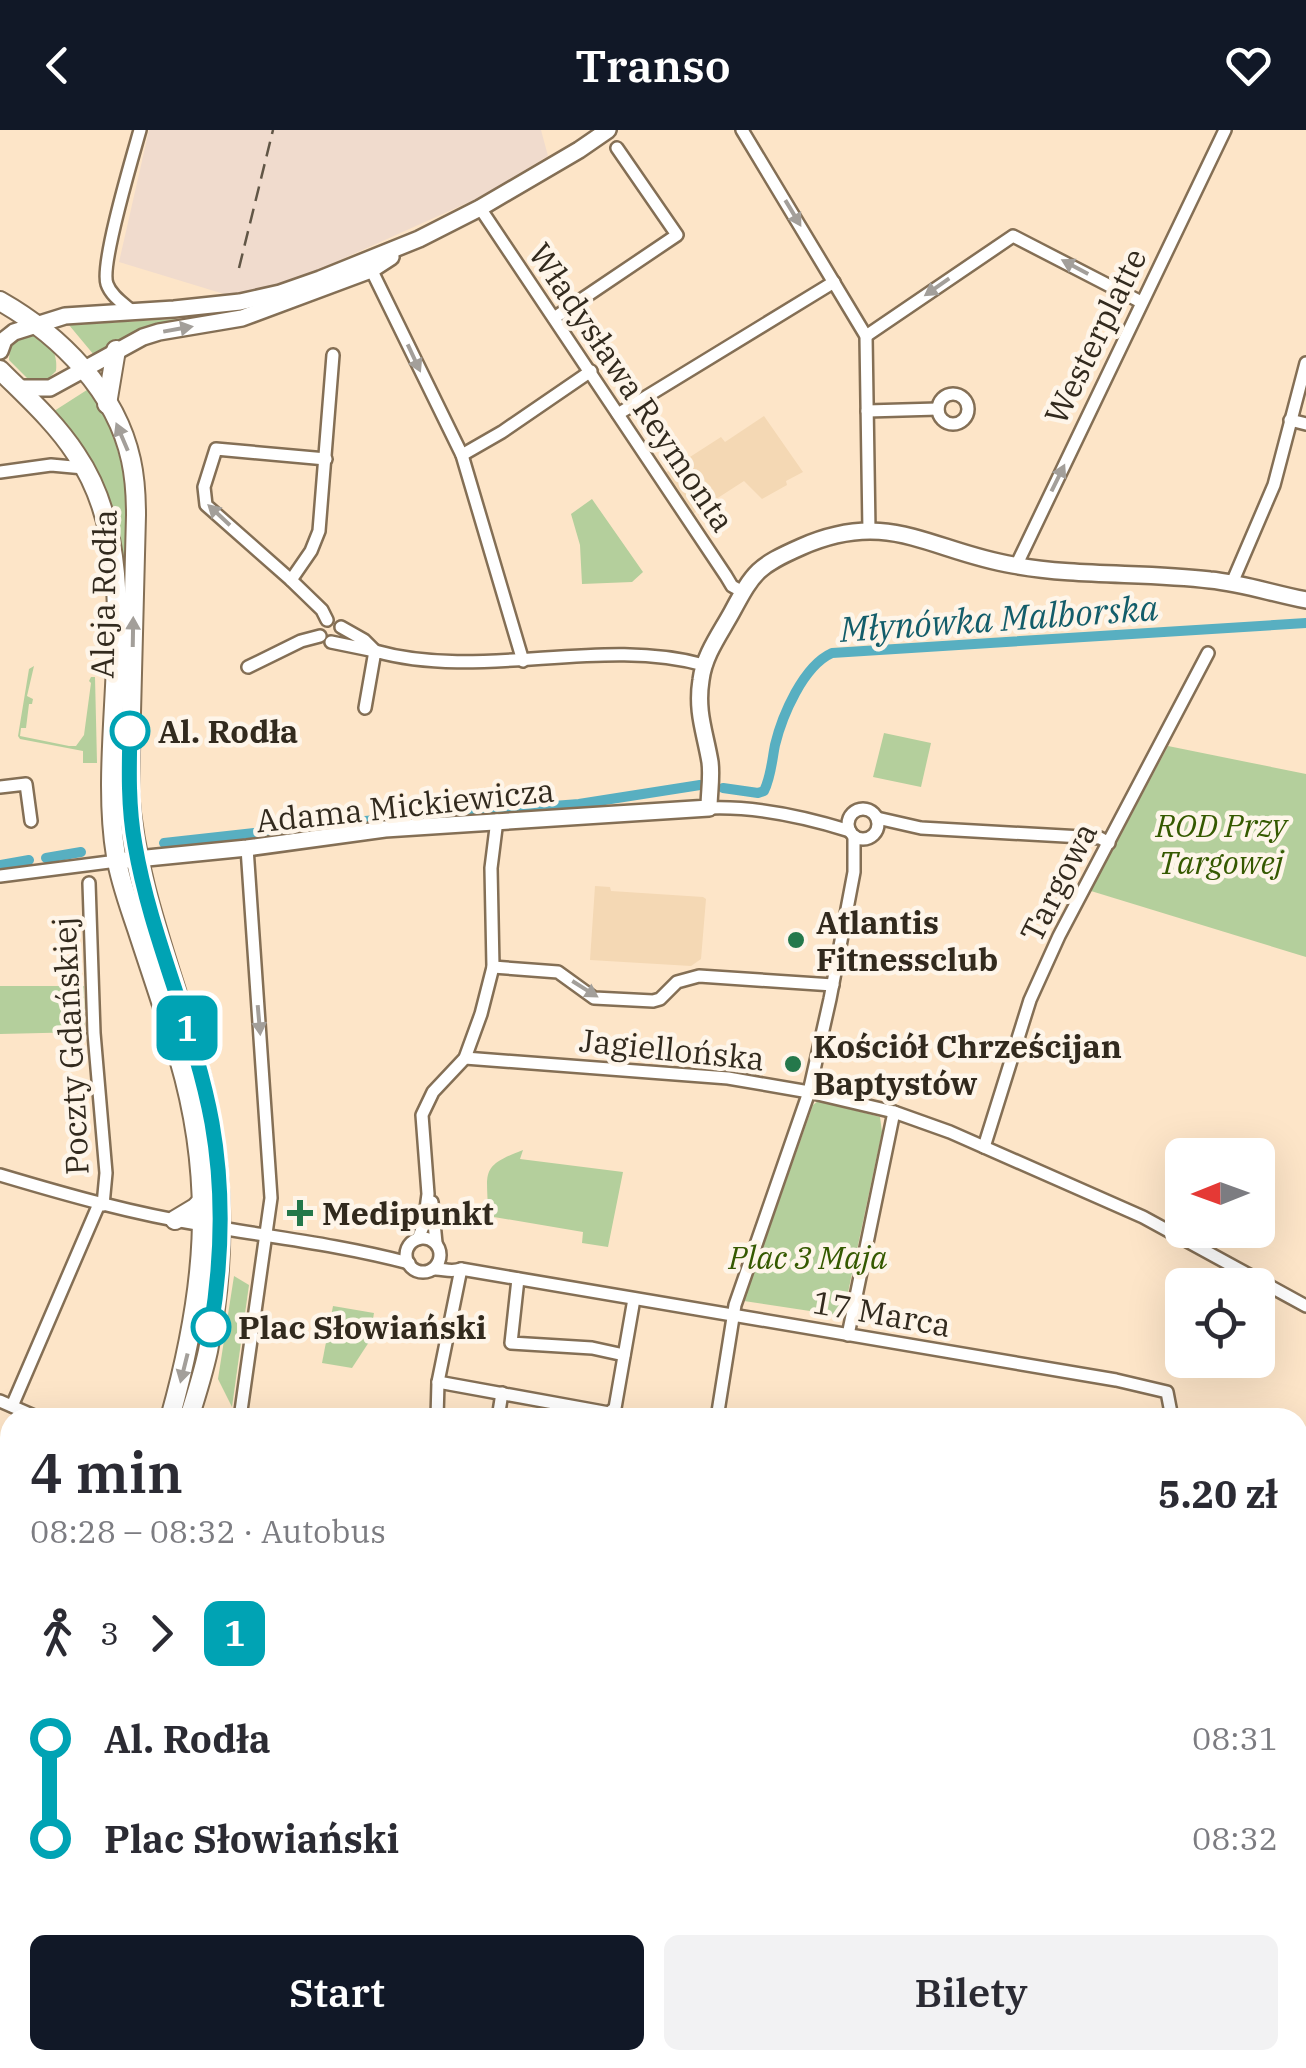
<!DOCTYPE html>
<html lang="pl">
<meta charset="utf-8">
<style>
:root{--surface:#fff;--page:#f2f2f3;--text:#2b2b33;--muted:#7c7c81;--accent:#111827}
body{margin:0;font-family:"IBM Plex Serif",serif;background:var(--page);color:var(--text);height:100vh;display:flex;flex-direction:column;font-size:38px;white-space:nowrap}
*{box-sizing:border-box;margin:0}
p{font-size:32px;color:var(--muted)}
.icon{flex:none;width:55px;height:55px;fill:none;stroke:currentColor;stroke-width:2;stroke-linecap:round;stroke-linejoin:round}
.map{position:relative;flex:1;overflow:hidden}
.drawer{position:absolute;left:0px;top:1278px;width:1308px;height:662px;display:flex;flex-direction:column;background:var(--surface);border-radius:30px 30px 0 0;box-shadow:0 10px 40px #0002}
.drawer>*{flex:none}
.badge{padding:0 20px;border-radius:15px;font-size:35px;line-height:65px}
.needle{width:65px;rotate:269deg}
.buttons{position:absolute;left:1165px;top:1008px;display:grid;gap:20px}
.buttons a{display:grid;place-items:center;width:110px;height:110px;border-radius:15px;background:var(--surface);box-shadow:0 10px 40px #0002;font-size:50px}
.map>.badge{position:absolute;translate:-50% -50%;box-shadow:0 0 0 5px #fff}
.legs{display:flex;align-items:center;gap:15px;height:110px;padding:0 30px;font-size:32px}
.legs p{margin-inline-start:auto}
.headline{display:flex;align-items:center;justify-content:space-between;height:170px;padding:0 30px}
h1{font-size:55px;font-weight:600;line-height:75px}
.primary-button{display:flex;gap:20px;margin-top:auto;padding:20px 30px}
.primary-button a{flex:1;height:115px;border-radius:15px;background:var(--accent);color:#fff;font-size:40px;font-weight:600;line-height:115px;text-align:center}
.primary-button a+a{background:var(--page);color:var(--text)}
ul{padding:0 30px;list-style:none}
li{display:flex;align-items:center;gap:35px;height:100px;font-size:38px}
li i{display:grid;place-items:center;width:15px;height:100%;margin:0 12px;background:currentColor}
li i::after{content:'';width:25px;height:25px;margin:-12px;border:8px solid;border-radius:50%;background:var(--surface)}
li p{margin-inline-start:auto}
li:first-child i{background:linear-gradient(#0000 50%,currentColor 0)}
li:last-child i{background:linear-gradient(currentColor 50%,#0000 0)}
header{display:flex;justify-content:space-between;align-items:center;height:130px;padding:0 30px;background:var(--accent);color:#fff;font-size:45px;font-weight:600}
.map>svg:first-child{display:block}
</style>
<header><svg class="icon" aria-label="back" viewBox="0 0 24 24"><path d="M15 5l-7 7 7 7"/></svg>Transo<svg class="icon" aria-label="heart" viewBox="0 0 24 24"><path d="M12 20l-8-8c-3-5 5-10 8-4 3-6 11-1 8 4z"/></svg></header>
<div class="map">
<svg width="1306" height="1938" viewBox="0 0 1306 1938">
<rect width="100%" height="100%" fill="#fde5c8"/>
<!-- built -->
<g fill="#f4d8b4">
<polygon points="764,286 803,342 786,351 787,355 762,369 744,351 693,384 665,343 721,307 725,312"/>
<polygon points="595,756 610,757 611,761 703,767 706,769 701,829 691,836 590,830"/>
</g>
<!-- industrial -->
<polygon fill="#f0dbcd" points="149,0 541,0 548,26 485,65 309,144 269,157 225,166 224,164 119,132"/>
<!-- green -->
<g fill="#b4cf9c">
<polygon points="177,189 177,191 124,208 94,225 69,195"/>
<path d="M31,205C50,207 58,224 56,241L45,252L30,251L9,230C9,215 16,208 31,205Z"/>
<polygon points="90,258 112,301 125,347 129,384 125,557 121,439 51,283"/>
<polygon points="592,369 643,442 632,452 582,454 580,415 571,384"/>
<polygon points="34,536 27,566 33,569 32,574 29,574 26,598 21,598 20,606 69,616 76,616 84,605 91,553 89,551 91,547 95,547 97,633 83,633 83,621 20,609 18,606 29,539"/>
<polygon points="884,603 931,613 921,657 873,647"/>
<polygon points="1168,616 1306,644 1306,827 1091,761"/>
<polygon points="0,856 84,856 85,902 0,904"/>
<polygon points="818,971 880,987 882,1002 843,1186 744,1171 813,975"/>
<path d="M523,1020L520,1029L623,1042L608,1117L582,1113L583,1102L488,1086C488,1042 478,1037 523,1020Z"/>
<polygon points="234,1146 249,1155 232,1277 218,1249"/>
<polygon points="333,1176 374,1183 369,1212 352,1238 322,1233"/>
<polygon points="15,1930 488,1930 505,1938 12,1938"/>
</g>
<!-- water -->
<g fill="#58afc1" stroke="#4d8790" stroke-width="2.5">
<polygon points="0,1470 10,1473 10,1710 0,1706"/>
<polygon points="658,1930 1009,1930 1022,1938 676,1938"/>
</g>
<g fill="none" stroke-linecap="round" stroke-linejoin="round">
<!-- stream -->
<polyline stroke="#4d8790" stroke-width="2.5" points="0,1718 4,1707"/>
<!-- canal -->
<g stroke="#58afc1" stroke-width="10">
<path d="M723,658L758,663L764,661C771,647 772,630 775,615C782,586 803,536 832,523L1306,493"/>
<polyline points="164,713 352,692 579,674 700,655"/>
<polyline points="46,728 81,722"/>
<polyline points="0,735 29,730"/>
</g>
<!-- street casing -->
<g stroke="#846f55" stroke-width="16">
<g id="street">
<polyline points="742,0 866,206 869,401"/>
<polyline points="480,78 726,446 732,456 743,462"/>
<polyline points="368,133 462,325 523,531"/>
<path d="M133,182C124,174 111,166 107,154C100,135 133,25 140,0"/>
<polyline points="554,188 677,105 617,18"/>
<polyline points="866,206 1013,106 1141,172"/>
<circle cx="953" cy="279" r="15"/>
<polyline points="867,281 938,279"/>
<polyline points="618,284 834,152"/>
<polyline points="1290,290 1306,294"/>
<polyline points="462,325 502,302 591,241"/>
<polyline points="326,329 216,319 204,357 206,375 291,450 322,480 327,490"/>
<polyline points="0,342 51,335 84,338"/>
<polyline points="1016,436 1225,0"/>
<polyline points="291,450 311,421 319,401 333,225"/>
<polyline points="1232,453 1274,355 1306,233"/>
<polyline points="331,512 375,521 364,510 341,497"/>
<polyline points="248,537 301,511 320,506"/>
<path d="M365,578L375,521C481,551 600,506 704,535"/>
<polyline points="0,657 26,654 31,691"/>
<path d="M709,678C757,676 805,687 850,701"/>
<circle cx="863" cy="694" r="15"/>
<polyline points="877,688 921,698 1100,708 1109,713"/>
<polyline points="0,746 117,731"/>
<polyline points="89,753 94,903 106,1043 103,1075"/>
<polyline points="493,837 558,842 594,868 653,871 660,869 677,852 699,846 833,855"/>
<polyline points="465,928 728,948 809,962 894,982 950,1002 1143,1087 1306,1176"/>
<polyline points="984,1017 1030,870 1059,806 1208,523"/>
<path d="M0,1045C67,1065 134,1084 203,1095C272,1107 341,1115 409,1133"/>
<polyline points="432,1072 436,1113"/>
<circle cx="423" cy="1125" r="17"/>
<polyline points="418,1109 424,1094 428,1064 422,985 433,962 465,928 481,884 493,837 491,738 497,690"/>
<path d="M433,1139C443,1138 450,1143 461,1139L1116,1250L1167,1262L1172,1288"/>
<polyline points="518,1149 511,1213 592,1218 624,1225"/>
<polyline points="848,1205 894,982"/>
<polyline points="438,1252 609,1283 615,1278 634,1169"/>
<polyline points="0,1271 39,1288"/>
<polyline points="12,1276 99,1074"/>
<polyline points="240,1288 271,1068 247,718"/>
<polyline points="437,1288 438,1252 461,1139"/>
<polyline points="498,1288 502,1263"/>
<polyline points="717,1288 735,1175 809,962 830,869 854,742 854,706"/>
<polyline points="0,1378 10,1382"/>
<polyline points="0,1409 10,1412"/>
<polyline points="1298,1597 1306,1598"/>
<polyline points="1291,1930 1306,1936"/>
</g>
</g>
<!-- secondary casing -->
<g stroke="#846f55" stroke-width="20">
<g id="secondary">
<polyline points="0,221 4,210 14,202 65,186 174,179 240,172 280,163 320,149 419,109 480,78 579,20 608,0"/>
<polyline points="18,258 50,258 143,207 159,202 242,188 371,140 391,127"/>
<path d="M117,731L247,718L385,699L709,678C709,663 712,647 710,632C705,602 696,582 701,550C704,525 720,504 732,482C754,441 758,436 801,417C889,378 930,421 1013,435C1078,447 1145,442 1210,450C1242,453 1274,464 1306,470"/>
</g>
</g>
<!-- primary casing -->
<g stroke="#846f55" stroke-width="22">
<g id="primary">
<path d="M0,171C60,205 116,261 131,330C135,348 136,367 136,385L129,662C136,757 174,844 198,935C224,1029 227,1126 208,1221C203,1244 196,1266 189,1288"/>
<path d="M0,240C27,267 55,292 76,324C152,435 95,600 116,726C120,751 129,775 137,799C151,842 166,885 179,929C216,1055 205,1163 170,1288"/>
<polyline points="107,274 116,220"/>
<polyline points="175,1090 195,1078 203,1070"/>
<polyline points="0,1827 10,1796"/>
<polyline points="1298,1831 1306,1835"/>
<polyline points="0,1877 10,1849"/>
</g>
</g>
<!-- street -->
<use href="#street" stroke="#fff" stroke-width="11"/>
<!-- secondary -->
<use href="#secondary" stroke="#fff" stroke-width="15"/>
<!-- primary -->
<use href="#primary" stroke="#fff" stroke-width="18"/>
<!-- rail -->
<polyline stroke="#615646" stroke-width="2.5" stroke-dasharray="15 8" stroke-linecap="butt" points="239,138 273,0"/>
</g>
<!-- one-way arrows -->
<defs><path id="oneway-solid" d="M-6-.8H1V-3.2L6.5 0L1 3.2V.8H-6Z" transform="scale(2.5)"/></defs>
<g fill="#a39f9a">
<use href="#oneway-solid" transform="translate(793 83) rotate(59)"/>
<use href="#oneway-solid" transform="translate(1075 137) rotate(-152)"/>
<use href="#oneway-solid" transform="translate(937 157) rotate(145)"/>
<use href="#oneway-solid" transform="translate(178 199) rotate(-10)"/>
<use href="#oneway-solid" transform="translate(414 228) rotate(65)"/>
<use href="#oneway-solid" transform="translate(122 307) rotate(-113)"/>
<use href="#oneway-solid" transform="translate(1058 348) rotate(-64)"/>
<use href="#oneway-solid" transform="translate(219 385) rotate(-137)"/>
<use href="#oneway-solid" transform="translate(133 502) rotate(-89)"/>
<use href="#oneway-solid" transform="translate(585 859) rotate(32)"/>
<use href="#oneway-solid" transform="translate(259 890) rotate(85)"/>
<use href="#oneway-solid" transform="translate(184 1238) rotate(104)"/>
</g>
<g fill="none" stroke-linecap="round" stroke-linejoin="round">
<!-- line-1 casing -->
<g stroke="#fff" stroke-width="22">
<path id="line-1" d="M130,601C129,639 128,677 135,715C151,809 195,899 212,993C224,1061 222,1130 211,1197"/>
</g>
<!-- line-1 -->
<use href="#line-1" stroke="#00a3b4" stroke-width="15"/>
</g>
<!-- markers -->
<g fill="#fff" stroke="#00a3b4" stroke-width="5">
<circle cx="130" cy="601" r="18"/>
<circle cx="211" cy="1197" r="18"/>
</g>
<g fill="#24784b" stroke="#fef5e9" stroke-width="4">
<circle cx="796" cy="810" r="10"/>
<circle cx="793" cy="934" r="10"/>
<path d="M295 1068h10v10h10v10h-10v10h-10v-10h-10v-10h10z"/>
</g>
<g text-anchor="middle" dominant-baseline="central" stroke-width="9" stroke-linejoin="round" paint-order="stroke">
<!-- street labels -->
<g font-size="32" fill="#322a1e" stroke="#fef5e9">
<text transform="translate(1095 206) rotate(-64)">Westerplatte</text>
<text transform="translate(632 257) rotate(56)">Władysława Reymonta</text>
<text transform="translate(103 464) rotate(-89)">Aleja Rodła</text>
<text transform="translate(405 675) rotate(-6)">Adama Mickiewicza</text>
<text transform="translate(1058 752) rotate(-63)">Targowa</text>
<text transform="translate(70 916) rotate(-93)">Poczty Gdańskiej</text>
<text transform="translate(672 919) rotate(6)">Jagiellońska</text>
<text transform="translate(882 1183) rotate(10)">17 Marca</text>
</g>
<!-- stop labels -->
<g font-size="32" font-weight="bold" fill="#322a1e" stroke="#fef5e9" text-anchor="start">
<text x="158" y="601">Al. Rodła</text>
<text x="238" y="1197">Plac Słowiański</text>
</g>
<!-- park labels -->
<g font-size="32" font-style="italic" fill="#355900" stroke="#fef5e9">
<text x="1221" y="695">ROD Przy<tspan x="1221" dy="37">Targowej</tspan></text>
<text x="808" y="1127">Plac 3 Maja</text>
</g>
<!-- poi labels -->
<g font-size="32" font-weight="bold" fill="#322a1e" stroke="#fef5e9" text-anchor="start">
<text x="816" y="792">Atlantis<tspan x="816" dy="37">Fitnessclub</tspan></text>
<text x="813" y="916">Kościół Chrześcijan<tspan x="813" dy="37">Baptystów</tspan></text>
<text x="322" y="1083">Medipunkt</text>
</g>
<!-- water labels -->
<g font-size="35" font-style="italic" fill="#135d6a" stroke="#fef5e9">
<text transform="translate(999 488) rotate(-4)">Młynówka Malborska</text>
</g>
</g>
</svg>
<div class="buttons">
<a><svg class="needle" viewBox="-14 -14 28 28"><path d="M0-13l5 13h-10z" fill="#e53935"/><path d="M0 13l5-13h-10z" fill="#7c7c81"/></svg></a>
<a><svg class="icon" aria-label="locate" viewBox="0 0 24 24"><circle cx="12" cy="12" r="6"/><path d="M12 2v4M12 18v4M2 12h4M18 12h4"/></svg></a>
</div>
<b class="badge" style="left:187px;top:898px;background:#00a3b4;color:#fff">1</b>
<section class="drawer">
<div class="headline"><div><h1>4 min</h1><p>08:28 – 08:32 · Autobus</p></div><b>5.20 zł</b></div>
<div class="legs"><svg class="icon" aria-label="walk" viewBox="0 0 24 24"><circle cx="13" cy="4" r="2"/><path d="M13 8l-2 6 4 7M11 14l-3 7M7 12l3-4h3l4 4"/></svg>3<svg class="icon" aria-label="forward" viewBox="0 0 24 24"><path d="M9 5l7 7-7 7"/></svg><b class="badge" style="background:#00a3b4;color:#fff">1</b></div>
<ul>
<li><i style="color:#00a3b4"></i><b>Al. Rodła</b><p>08:31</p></li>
<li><i style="color:#00a3b4"></i><b>Plac Słowiański</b><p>08:32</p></li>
</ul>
<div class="primary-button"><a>Start</a><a>Bilety</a></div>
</section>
</div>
